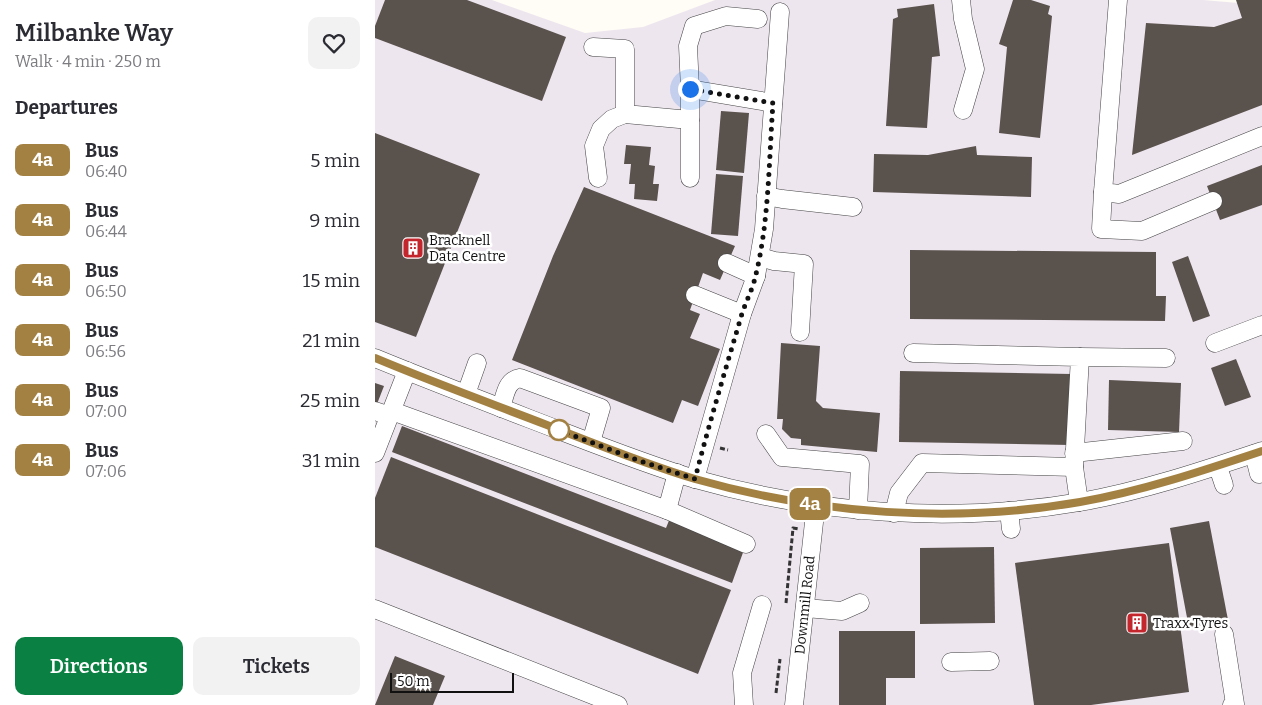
<!DOCTYPE html>
<meta charset="utf-8">
<style>
:root{--surface:#fff;--page:#f2f2f3;--text:#2b2b33;--muted:#7c7c81;--accent:#0b8043}
body{margin:0;font-family:Bitter,serif;background:var(--page);color:var(--text);height:100vh;display:flex;flex-direction:column;font-size:19px;white-space:nowrap}
*{box-sizing:border-box;margin:0}
p{font-size:16px;color:var(--muted)}
.icon{flex:none;width:28px;height:28px;fill:none;stroke:currentColor;stroke-width:2;stroke-linecap:round;stroke-linejoin:round}
.map{position:relative;flex:1;overflow:hidden}
.details{display:flex;flex-direction:column;background:var(--surface);width:375px}
.details>*{flex:none}
.badge{padding:0 10px;border-radius:8px;font-size:18px;line-height:32px}
.scale{position:absolute;left:15px;bottom:12px;width:124px;box-sizing:border-box;padding-left:5px;border:2px solid #111;border-top:0;font-size:14px;line-height:18px;white-space:nowrap;color:#111;-webkit-text-stroke:4px #fff;paint-order:stroke}
.you{position:absolute;width:25px;height:25px;margin:-12px;border:4px solid #fff;border-radius:50%;background:#1a73e8;box-shadow:0 0 0 8px #1a73e833}
.map>.badge{position:absolute;translate:-50% -50%;box-shadow:0 0 0 2px #fff}
h2{padding:0 15px;font-size:19px;line-height:45px}
.round{display:grid;place-items:center;flex:none;width:52px;height:52px;border-radius:10px;background:var(--page)}
.headline{display:flex;align-items:center;justify-content:space-between;height:85px;padding:0 15px}
h1{font-size:24px;font-weight:600;line-height:38px}
.action{display:flex;gap:10px;margin-top:auto;padding:10px 15px}
.action a{flex:1;height:58px;border-radius:10px;background:var(--accent);color:#fff;font-size:20px;font-weight:600;line-height:58px;text-align:center}
.action a+a{background:var(--page);color:var(--text)}
ul{padding:0;list-style:none}
li{display:flex;align-items:center;gap:15px;height:60px;padding:0 15px}
li div{flex:1}
li b{display:block;font-size:19px}
li em{font-style:normal}
li .badge{min-width:55px;font-weight:700;text-align:center}
main{display:flex;flex:1;min-height:0}
.map>svg:first-child{display:block}
</style>
<main>
<section class="details">
<div class="headline"><div><h1>Milbanke Way</h1><p>Walk · 4 min · 250 m</p></div><a class="round"><svg class="icon" aria-label="heart" viewBox="0 0 24 24"><path d="M12 20l-8-8c-3-5 5-10 8-4 3-6 11-1 8 4z"/></svg></a></div>
<h2>Departures</h2>
<ul>
<li><span class="badge" style="background:#a38142;color:#fff">4a</span><div><b>Bus</b><p>06:40</p></div><em>5 min</em></li>
<li><span class="badge" style="background:#a38142;color:#fff">4a</span><div><b>Bus</b><p>06:44</p></div><em>9 min</em></li>
<li><span class="badge" style="background:#a38142;color:#fff">4a</span><div><b>Bus</b><p>06:50</p></div><em>15 min</em></li>
<li><span class="badge" style="background:#a38142;color:#fff">4a</span><div><b>Bus</b><p>06:56</p></div><em>21 min</em></li>
<li><span class="badge" style="background:#a38142;color:#fff">4a</span><div><b>Bus</b><p>07:00</p></div><em>25 min</em></li>
<li><span class="badge" style="background:#a38142;color:#fff">4a</span><div><b>Bus</b><p>07:06</p></div><em>31 min</em></li>
</ul>
<div class="action"><a>Directions</a><a>Tickets</a></div>
</section>
<div class="map">
<svg width="887" height="705" viewBox="0 0 887 705">
<rect width="100%" height="100%" fill="#fffdf5"/>
<!-- industrial -->
<polygon fill="#eee6ef" points="0,0 117,0 210,33 268,27 340,0 828,0 887,5 887,705 0,705"/>
<!-- building -->
<g fill="#5a524d">
<polygon points="10,0 92,0 191,37 167,101 0,38 0,26"/>
<polygon points="638,0 656,0 675,6 673,14 677,16 665,138 624,133 632,47 624,44"/>
<polygon points="861,0 887,0 887,105 757,155 771,23 839,27 867,18"/>
<polygon points="559,4 565,56 557,57 552,128 511,126 518,19 523,17 522,9"/>
<polygon points="346,111 374,113 369,173 341,170"/>
<polygon points="0,133 105,174 41,337 0,322"/>
<polygon points="251,145 276,147 274,165 280,166 278,184 284,184 282,201 259,199 260,184 254,184 256,164 249,164"/>
<polygon points="601,146 602,155 657,157 656,197 498,192 499,154 553,155"/>
<polygon points="887,165 887,205 845,220 832,186"/>
<polygon points="341,174 368,176 363,236 336,234"/>
<polygon points="209,187 360,246 345,280 328,273 315,310 325,314 315,338 345,349 323,406 307,400 298,423 137,360 178,256"/>
<polygon points="535,250 781,252 781,296 791,296 790,321 535,319"/>
<polygon points="813,256 835,316 818,322 797,262"/>
<polygon points="406,343 445,346 441,401 448,408 505,413 502,452 426,445 426,439 416,438 407,429 408,419 402,419"/>
<polygon points="861,359 876,397 850,406 836,368"/>
<polygon points="525,371 697,374 695,445 524,442"/>
<polygon points="734,380 806,383 804,432 733,430"/>
<polygon points="0,383 9,386 2,404 0,403"/>
<polygon points="27,426 291,528 295,518 370,547 357,583 17,452"/>
<polygon points="16,457 356,590 323,674 0,547 0,498"/>
<polygon points="834,521 853,620 814,628 795,528"/>
<polygon points="794,543 814,692 716,705 659,705 640,563"/>
<polygon points="619,547 620,623 545,624 545,548"/>
<polygon points="464,631 540,631 540,678 511,678 511,705 464,705"/>
<polygon points="20,656 70,676 58,705 0,705"/>
</g>
<g fill="none" stroke-linecap="round" stroke-linejoin="round">
<!-- minor casing -->
<g stroke="#444" stroke-width="19">
<g id="minor">
<polyline points="586,0 588,19 600,69 588,110"/>
<polyline points="743,0 728,192 744,194 887,136"/>
<polyline points="218,47 250,49 250,114"/>
<polyline points="315,89 398,103"/>
<polyline points="223,178 219,146 226,129 237,119 250,114 315,120"/>
<polyline points="315,178 315,89 313,46 319,26 351,16 383,19"/>
<polyline points="728,192 726,229 767,231 838,201"/>
<polyline points="391,196 407,199 478,207"/>
<polyline points="385,257 399,261 429,264 425,332"/>
<polyline points="352,263 381,276"/>
<polyline points="320,295 367,314"/>
<polyline points="840,343 887,325"/>
<polyline points="538,353 705,357 699,467 704,502"/>
<polyline points="705,357 791,358"/>
<path d="M0,358C51,379 103,399 155,419C210,440 264,462 320,479C443,514 578,524 705,502C767,491 827,471 887,451"/>
<polyline points="91,394 102,363"/>
<path d="M126,408C130,396 131,380 145,378L226,408L216,442"/>
<polyline points="0,411 15,416"/>
<polyline points="17,411 292,510 371,544"/>
<polyline points="391,434 407,457 485,464 483,510"/>
<polyline points="0,453 32,371"/>
<polyline points="699,453 808,441"/>
<polyline points="879,454 884,474"/>
<polyline points="843,467 849,485"/>
<polyline points="320,479 367,314 381,276 389,229 405,12"/>
<polyline points="292,510 302,473"/>
<polyline points="634,511 636,529"/>
<polyline points="519,513 524,493 547,463 699,467"/>
<polyline points="430,608 467,611 485,603"/>
<polyline points="0,609 243,705"/>
<polyline points="849,634 860,704 857,705"/>
<polyline points="576,662 615,661"/>
<polyline points="369,705 367,673 387,605"/>
<polyline points="419,705 441,504"/>
</g>
</g>
<!-- path -->
<g stroke="#333" stroke-width="3" stroke-dasharray="5 2.5" stroke-linecap="butt">
<polyline points="345,448 353,450"/>
<polyline points="411,603 418,528 424,529"/>
<polyline points="401,693 405,659"/>
</g>
<!-- minor -->
<use href="#minor" stroke="#fff" stroke-width="18"/>
</g>
<g fill="none" stroke-linecap="round" stroke-linejoin="round">
<!-- line casing -->
<g stroke="#fff" stroke-width="11">
<path id="line" d="M0,358C57,382 115,403 172,425C221,444 270,464 320,479C443,514 578,524 705,502C767,491 827,471 887,451"/>
</g>
<!-- line -->
<use href="#line" stroke="#a38142" stroke-width="8"/>
<!-- walk -->
<path stroke="#111" stroke-width="5" stroke-dasharray="0 9" d="M184,430L265,461L320,479C334,424 350,371 366,317C370,303 378,289 381,274C394,221 394,158 398,103L315,89"/>
</g>
<!-- icons -->
<defs>
<g id="building-square" transform="scale(1.125)"><rect x="-9" y="-9" width="18" height="18" rx="4" fill="#c4262e" stroke="#fff"/><path d="M-4-6H4V6H1V3H-1V6H-4ZM-2.5-4.3h1.7v1.8h-1.7ZM.8-4.3h1.7v1.8H.8ZM-2.5-1h1.7V.8h-1.7ZM.8-1h1.7V.8H.8Z" fill="#fff"/></g>
</defs>
<g fill-rule="evenodd">
<use href="#building-square" x="38" y="248"/>
<use href="#building-square" x="762" y="623"/>
</g>
<!-- markers -->
<circle fill="#fff" stroke="#a38142" stroke-width="2.5" cx="184" cy="430" r="10"/>
<g text-anchor="middle" dominant-baseline="central" stroke-width="5" stroke-linejoin="round" paint-order="stroke">
<!-- poi labels -->
<g font-size="14" fill="#111" stroke="#fff" text-anchor="start">
<text x="54" y="240">Bracknell<tspan x="54" dy="16">Data Centre</tspan></text>
<text x="778" y="623">Traxx Tyres</text>
</g>
<!-- street labels -->
<g font-size="14" fill="#111" stroke="#fff">
<text transform="translate(430 605) rotate(-84)">Downmill Road</text>
</g>
</g>
</svg>
<div class="scale">50 m</div>
<div class="you" style="left:315px;top:89px"></div>
<b class="badge" style="left:435px;top:504px;background:#a38142;color:#fff">4a</b>
</div>
</main>
